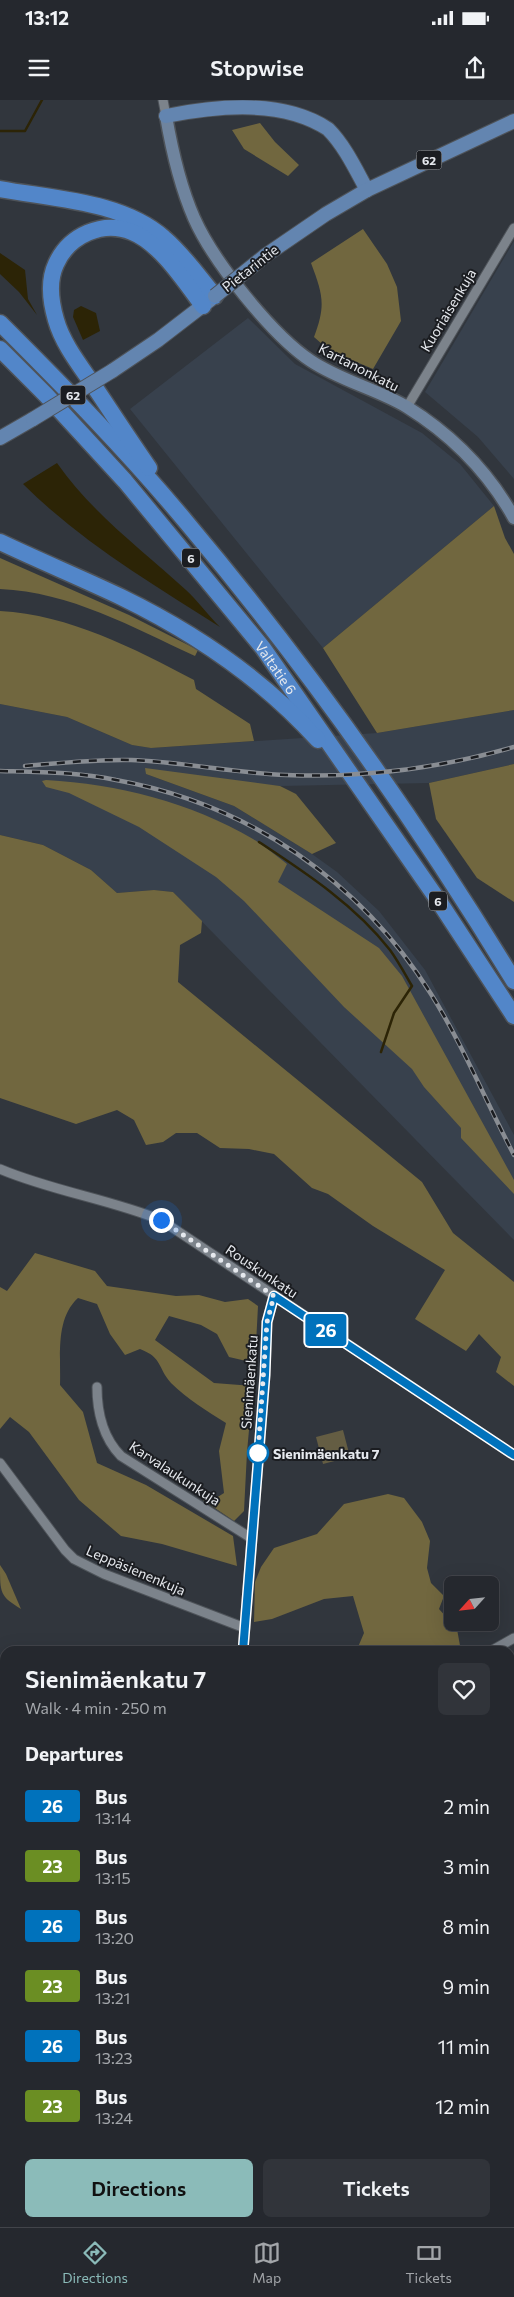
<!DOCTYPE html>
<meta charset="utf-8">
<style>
:root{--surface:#25282e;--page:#31343a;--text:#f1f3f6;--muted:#a3a6aa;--line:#42444a;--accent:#8bbbb9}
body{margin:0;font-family:Commissioner,sans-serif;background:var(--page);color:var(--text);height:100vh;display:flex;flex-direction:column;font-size:19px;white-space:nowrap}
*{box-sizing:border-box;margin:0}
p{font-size:16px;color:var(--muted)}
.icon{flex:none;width:28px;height:28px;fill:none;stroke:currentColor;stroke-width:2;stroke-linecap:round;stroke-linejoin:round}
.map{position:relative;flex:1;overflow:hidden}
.side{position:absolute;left:0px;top:1546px;width:515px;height:581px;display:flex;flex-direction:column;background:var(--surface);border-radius:15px 15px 0 0;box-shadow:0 5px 20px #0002,0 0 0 1px var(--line)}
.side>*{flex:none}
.badge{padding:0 10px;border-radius:4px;font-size:18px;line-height:32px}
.needle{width:32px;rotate:243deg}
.controls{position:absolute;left:444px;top:1476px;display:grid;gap:10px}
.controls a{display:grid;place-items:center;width:55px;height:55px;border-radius:8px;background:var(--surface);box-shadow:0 5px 20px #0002,0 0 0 1px var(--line);font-size:25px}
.you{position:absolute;width:25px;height:25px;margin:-12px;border:4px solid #fff;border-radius:50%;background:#1a73e8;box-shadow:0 0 0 8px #1a73e833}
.map>.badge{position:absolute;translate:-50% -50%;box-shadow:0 0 0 2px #fff}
h2{padding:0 25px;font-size:19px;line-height:45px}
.round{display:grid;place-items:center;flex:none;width:52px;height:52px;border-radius:8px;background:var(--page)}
.summary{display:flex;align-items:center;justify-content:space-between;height:85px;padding:0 25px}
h1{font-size:24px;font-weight:600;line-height:38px}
.primary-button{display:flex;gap:10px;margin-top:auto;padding:10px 25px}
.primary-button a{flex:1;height:58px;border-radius:8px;background:var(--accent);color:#111;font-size:20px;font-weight:600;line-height:58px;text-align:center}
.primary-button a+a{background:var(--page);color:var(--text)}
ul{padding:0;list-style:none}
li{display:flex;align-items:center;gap:15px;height:60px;padding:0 25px}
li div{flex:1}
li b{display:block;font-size:19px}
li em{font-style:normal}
li .badge{min-width:55px;font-weight:700;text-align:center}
.status{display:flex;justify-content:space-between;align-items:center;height:35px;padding:0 25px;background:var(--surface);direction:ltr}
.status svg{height:14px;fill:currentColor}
header{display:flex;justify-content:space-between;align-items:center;height:65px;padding:0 25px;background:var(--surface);font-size:22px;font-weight:600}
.tabs{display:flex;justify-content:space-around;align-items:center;height:70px;border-top:1px solid var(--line);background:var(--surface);font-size:14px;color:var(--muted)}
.tabs a{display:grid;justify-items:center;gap:2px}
.tabs .active{color:var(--accent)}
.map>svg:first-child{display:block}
</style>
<div class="status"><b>13:12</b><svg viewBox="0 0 49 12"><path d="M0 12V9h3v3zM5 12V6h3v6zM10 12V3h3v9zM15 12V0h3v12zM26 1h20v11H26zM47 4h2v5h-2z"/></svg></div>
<header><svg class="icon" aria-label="menu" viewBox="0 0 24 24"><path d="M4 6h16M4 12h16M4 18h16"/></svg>Stopwise<svg class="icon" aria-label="share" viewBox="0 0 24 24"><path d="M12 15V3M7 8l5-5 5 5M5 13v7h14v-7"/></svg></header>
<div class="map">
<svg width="514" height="2127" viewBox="0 0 514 2127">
<rect width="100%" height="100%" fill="#31363d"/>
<!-- built -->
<g fill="#38414d">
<polygon points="514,141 514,379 478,337 425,292"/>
<polygon points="248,218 295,264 422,333 460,364 494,406 323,548 130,309"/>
<polygon points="0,604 67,617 132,645 151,648 377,633 514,610 514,664 429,683 280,686 146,674 234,706 312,754 337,772 379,811 425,870 514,1035 514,1140 173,792 154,790 117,793 91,770 43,745 0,735"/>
</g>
<!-- green -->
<g fill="#645d43">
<polygon points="343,1330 350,1357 323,1364 316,1337"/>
<polygon points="510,1910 514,1911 514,2009 510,2009"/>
</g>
<!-- forest -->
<g fill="#71673f">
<polygon points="260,23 275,42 299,65 288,76 244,49 232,30"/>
<path d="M363,129L387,164L397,187L401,221L373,269L330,251L314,237C326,205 323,195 311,163Z"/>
<polygon points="494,406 505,438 514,454 514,610 377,633 323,548"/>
<path d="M0,458L129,515L198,550L195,556C132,527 70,492 0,489Z"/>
<path d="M0,511C70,515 133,548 194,580L196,589L250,624L254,641L151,648L132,645L67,617L0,604Z"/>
<polygon points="514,664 514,802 477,778 436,719 429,683"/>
<polygon points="145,668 280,686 296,694 336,743 312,754 234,706 146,674"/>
<path d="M46,680C118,684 190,702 253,739C265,746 276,756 287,764L278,782L379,848L402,876L514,1080V1094L461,1038V1028L424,987L412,969L344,907L244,801L216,777L139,727L69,693L46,687L42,681Z"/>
<polygon points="0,735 43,745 91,770 117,793 154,790 173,792 202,821 201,833 180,845 178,882 422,1082 453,1133 514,1182 514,1286 496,1272 501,1257 479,1234 466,1251 415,1219 445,1170 373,1126 328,1094 312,1088 274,1054 249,1049 220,1048 197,1033 176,1033 163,1042 146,1045 134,1020 117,1010 76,1024 0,998"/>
<path d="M35,1153L95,1171L107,1186L176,1196L199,1195L225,1202L248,1199L258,1206L255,1263L229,1257L217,1234L201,1225L169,1216L155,1240L214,1283L253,1286L247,1352L244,1411L234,1421L203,1400H213L224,1393L219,1351L226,1323C207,1311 187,1299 171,1283C157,1267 163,1258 140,1249L125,1255L110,1234L97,1204L78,1198C55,1219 61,1256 60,1285L83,1312L97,1363L146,1385L233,1436L237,1466L162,1444L121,1436L79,1400L29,1332L10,1317L0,1329V1187L7,1191Z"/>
<polygon points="388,1394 404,1398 422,1422 430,1441 427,1468 431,1483 444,1496 439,1509 457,1529 461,1551 316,1551 358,1547 364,1533 353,1496 324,1499 272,1519 254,1522 255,1482 261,1467 274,1448 317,1434 344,1404"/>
<path d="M0,1465L6,1474L21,1509C0,1496 0,1494 0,1465Z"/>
<polygon points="0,1641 5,1647 5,1872 0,1859"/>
<polygon points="5,1934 5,2027 0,2028 0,1935"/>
</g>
<!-- water -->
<g fill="#2c2406">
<polygon points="0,153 25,170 28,199 37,215 19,192 0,174"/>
<polygon points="81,206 96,213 100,231 83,240 73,217 74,210"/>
<path d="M57,363C92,413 141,449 186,490C198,501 208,515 220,527C151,483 80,441 23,384Z"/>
<polygon points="0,1933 5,1934 5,1987 0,1981"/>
<polygon points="510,2021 514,2021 514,2127 0,2127 0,2027 5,2024 5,2122 510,2122"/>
</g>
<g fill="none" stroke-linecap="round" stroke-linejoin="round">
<!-- stream -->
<g stroke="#2c2406" stroke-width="2.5">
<polyline points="0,31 25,31 42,0"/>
<path d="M259,742C306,773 355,805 390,850C398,861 405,874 412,886L394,913L381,952"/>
</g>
<!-- street casing -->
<g stroke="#4e5359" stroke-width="11">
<g id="street">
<polyline points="163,0 166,16"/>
<polyline points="407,307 514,128"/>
<path d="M0,1069C52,1091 109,1099 161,1120L514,1355"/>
<path d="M97,1287C97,1311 103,1338 121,1356L251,1438"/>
<polyline points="0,1363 65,1450 74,1459 104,1474 245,1528"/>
<polyline points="243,1551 265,1275 267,1222 274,1196"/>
<polyline points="491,1551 514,1538"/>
<polyline points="0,1569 5,1572"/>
<polyline points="510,1607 514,1606"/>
</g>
</g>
<!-- secondary casing -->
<g stroke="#4e5359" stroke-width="15">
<g id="secondary">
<path d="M166,16C172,51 180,86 194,118C213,161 272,235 311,261C341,281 377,289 407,307C452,335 489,373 514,418"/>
<polyline points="510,1900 514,1900"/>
<polyline points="0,1919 5,1919"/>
</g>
</g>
<!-- primary casing -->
<g stroke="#4e5359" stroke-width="16">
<g id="primary">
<path d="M166,16C221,5 284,0 328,29C345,46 356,70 367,90"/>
<polyline points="266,155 326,114 367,90 514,21"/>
<polyline points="112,271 158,240 210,200"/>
<polyline points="0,338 33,319"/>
</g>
</g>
<!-- highway casing -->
<g stroke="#4e5359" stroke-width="19">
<g id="highway">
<path d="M0,89C54,99 122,101 164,138C183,154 199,177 215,196"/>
<path d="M0,223C64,287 129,353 187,423C308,567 416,720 514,881"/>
<path id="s1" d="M0,249L46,295L125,381L263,548L438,800L514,916"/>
<path d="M149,368C131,342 114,316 96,289C82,268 63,245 56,220C51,203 48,181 56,164C69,135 103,120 132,132C160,143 185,182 203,206"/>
<path d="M0,442C40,461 81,478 121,497C195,533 263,579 318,640"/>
</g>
</g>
<!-- street -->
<use href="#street" stroke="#7c838b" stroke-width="9"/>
<!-- secondary -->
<use href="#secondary" stroke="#6f849e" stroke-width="12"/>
<!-- primary -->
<use href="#primary" stroke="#6385b0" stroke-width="14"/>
<!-- highway -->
<use href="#highway" stroke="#5286c9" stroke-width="16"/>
<!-- rail casing -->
<g stroke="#898d93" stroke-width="4.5">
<g id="rail">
<path d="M25,666C60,663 96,659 131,660C183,662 234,673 286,675C362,678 441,668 514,647"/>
<path d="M0,671C39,672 78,672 116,680C249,704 360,781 431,894C463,945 486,1002 514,1055"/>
</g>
</g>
<!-- rail -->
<use href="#rail" stroke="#1b1d21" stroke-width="2.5" stroke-dasharray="8" stroke-linecap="butt"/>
<!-- primary-bridge casing -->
<g stroke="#4e5359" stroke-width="16" stroke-linecap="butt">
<g id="primary-bridge">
<polyline points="215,196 266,155"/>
<polyline points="33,319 112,271"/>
</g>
</g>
<!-- primary-bridge -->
<use href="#primary-bridge" stroke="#6385b0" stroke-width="14"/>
</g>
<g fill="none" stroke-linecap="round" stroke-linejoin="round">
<!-- line casing -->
<g stroke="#fff" stroke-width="11">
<polyline id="line" points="243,1551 265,1275 267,1222 274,1196 514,1355"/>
</g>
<!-- line -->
<use href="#line" stroke="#0072bc" stroke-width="8"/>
<!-- walk -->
<polyline stroke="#e6e9ee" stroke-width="5" stroke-dasharray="0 9" points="161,1120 274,1196 267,1222 258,1353"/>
</g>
<!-- markers -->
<circle fill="#fff" stroke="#0072bc" stroke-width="2.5" cx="258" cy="1353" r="10"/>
<g text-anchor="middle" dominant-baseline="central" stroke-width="4" stroke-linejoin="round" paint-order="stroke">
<!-- shield labels -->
<g fill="#1b1d21" stroke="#a9acb0" stroke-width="1">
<rect x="416.5" y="50.5" width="25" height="19" rx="4"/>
<rect x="60.5" y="285.5" width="25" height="19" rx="4"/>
<rect x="182" y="448.5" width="18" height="19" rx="4"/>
<rect x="429" y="791.5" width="18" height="19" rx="4"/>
</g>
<g font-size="12" font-weight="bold" fill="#e6e9ee">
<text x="429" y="60">62</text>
<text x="73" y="295">62</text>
<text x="191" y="458">6</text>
<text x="438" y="801">6</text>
</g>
<!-- street labels -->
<g font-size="14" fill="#e6e9ee" stroke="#1b1d21">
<text transform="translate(250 168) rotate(-38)">Pietarintie</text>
<text transform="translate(448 210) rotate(-59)">Kuoriaisenkuja</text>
<text transform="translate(359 267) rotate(27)">Kartanonkatu</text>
<text stroke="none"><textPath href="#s1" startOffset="422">Valtatie 6</textPath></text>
<text transform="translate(262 1171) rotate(34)">Rouskunkatu</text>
<text transform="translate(249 1282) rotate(-86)">Sienimäenkatu</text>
<text transform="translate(175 1373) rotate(33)">Karvalaukunkuja</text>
<text transform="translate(136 1470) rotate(23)">Leppäsienenkuja</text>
</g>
<!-- stop labels -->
<g font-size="14" font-weight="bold" fill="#e6e9ee" stroke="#1b1d21" text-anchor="start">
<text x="273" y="1353">Sienimäenkatu 7</text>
</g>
</g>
</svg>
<div class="controls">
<a><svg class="needle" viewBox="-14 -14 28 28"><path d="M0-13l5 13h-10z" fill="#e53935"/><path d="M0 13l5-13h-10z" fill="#a3a6aa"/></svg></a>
</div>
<div class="you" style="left:161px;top:1120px"></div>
<b class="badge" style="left:326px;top:1230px;background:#0072bc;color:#fff">26</b>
<section class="side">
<div class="summary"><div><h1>Sienimäenkatu 7</h1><p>Walk · 4 min · 250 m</p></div><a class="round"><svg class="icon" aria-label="heart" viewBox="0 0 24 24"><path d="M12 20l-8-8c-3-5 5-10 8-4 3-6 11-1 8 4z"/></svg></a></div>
<h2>Departures</h2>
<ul>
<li><span class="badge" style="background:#0072bc;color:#fff">26</span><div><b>Bus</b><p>13:14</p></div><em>2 min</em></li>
<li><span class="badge" style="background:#6b8e23;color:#fff">23</span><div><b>Bus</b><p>13:15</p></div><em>3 min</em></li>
<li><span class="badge" style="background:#0072bc;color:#fff">26</span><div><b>Bus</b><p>13:20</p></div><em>8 min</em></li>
<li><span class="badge" style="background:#6b8e23;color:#fff">23</span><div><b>Bus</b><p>13:21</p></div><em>9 min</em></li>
<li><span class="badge" style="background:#0072bc;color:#fff">26</span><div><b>Bus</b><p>13:23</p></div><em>11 min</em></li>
<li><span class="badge" style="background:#6b8e23;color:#fff">23</span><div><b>Bus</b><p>13:24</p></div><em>12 min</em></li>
</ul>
<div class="primary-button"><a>Directions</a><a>Tickets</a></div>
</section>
</div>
<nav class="tabs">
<a class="active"><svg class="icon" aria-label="directions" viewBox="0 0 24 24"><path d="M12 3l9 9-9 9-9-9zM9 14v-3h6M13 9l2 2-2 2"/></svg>Directions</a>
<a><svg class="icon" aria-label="map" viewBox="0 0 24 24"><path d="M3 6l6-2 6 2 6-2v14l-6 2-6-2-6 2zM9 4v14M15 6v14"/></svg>Map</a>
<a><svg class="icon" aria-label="tickets" viewBox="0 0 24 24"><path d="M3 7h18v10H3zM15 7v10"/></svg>Tickets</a>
</nav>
